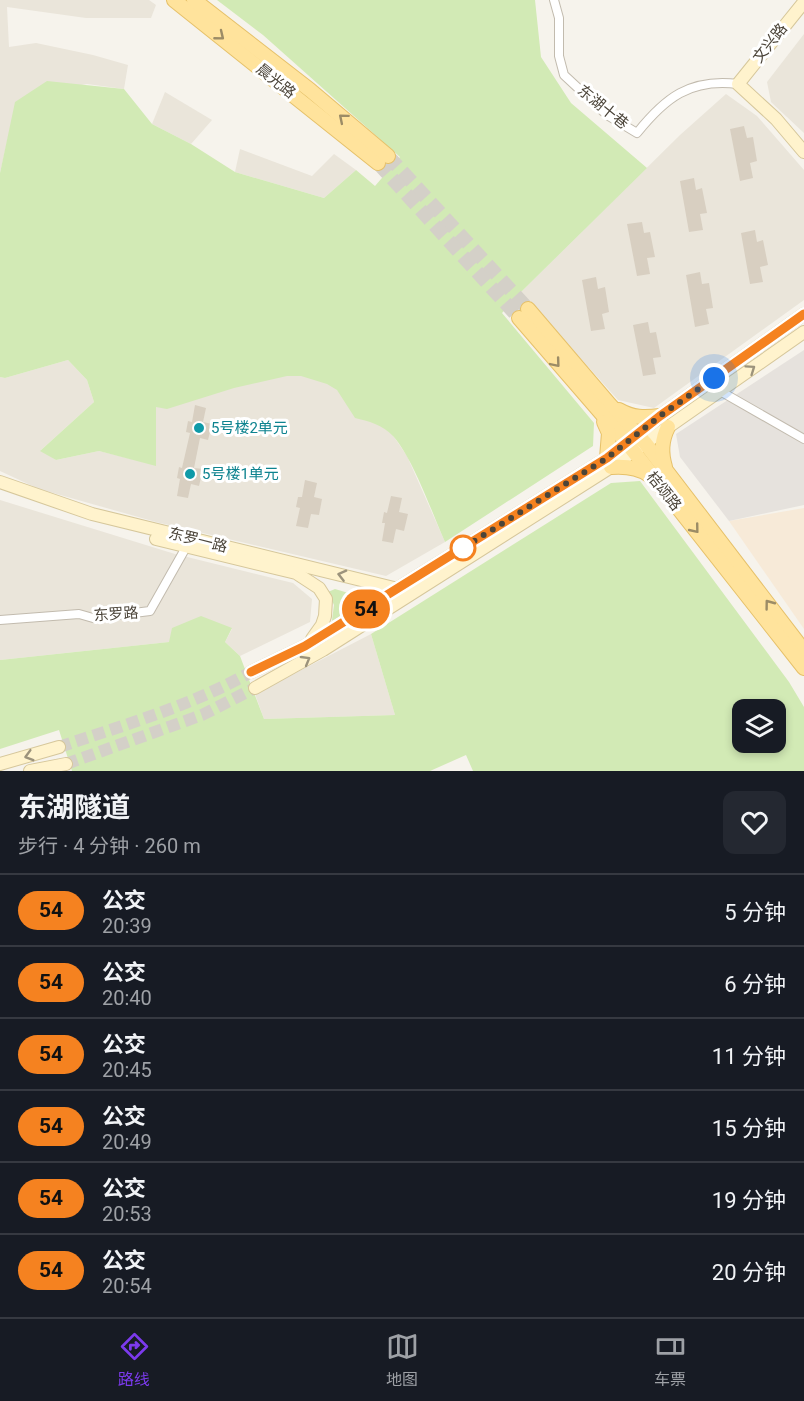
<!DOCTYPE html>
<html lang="zh">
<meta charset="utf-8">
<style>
:root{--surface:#171b24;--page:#242831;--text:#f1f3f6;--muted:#9ea1a6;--line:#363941;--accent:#7c3aed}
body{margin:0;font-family:Roboto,"Noto Sans SC",sans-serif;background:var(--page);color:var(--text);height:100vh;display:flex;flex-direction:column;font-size:22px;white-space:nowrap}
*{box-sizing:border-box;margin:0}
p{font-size:20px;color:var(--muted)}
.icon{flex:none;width:33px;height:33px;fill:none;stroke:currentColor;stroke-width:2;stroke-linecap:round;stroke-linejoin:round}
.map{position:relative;height:771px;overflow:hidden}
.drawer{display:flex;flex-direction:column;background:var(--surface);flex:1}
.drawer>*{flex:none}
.badge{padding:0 12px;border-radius:20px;font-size:21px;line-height:39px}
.tools{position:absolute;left:732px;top:699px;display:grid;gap:12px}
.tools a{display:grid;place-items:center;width:54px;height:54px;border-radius:12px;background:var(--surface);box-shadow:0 3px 9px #0003;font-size:30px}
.you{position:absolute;width:30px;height:30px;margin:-15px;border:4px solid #fff;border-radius:50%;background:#1a73e8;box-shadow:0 0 0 9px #1a73e833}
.map>.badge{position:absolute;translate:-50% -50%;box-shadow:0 0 0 3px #fff}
.round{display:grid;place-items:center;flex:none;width:63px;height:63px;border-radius:12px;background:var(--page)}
.head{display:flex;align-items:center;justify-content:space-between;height:102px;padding:0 18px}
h1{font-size:28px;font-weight:700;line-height:45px}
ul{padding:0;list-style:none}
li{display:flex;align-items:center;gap:18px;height:72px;padding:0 18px;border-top:2px solid var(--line)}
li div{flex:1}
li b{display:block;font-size:22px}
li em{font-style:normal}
li .badge{min-width:66px;font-weight:700;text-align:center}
.dock{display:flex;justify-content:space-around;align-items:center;height:84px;border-top:2px solid var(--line);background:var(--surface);font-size:16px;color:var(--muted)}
.dock a{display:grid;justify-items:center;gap:3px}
.dock .selected{color:var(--accent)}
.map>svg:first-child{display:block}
</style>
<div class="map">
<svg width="804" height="771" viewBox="0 0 804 771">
<rect width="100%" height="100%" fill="#f6f3ec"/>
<!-- residential -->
<g fill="#eae5da">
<polygon points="0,0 149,0 156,5 151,18 86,18 7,7 9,47 36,43 93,55 128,65 124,89 87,84 30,94 16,102 0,173"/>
<polygon points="804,34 804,133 771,102 767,82"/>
<polygon points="165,92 212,120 191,144 152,124"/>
<polygon points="726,94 757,116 804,170 804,300 654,408 618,400 521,292 680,135"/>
<polygon points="240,149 312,176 334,154 356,170 324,198 235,172"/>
<polygon points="221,296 392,434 407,456 445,542 386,576 156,522 39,489 0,471 0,377 5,378 68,360 87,380 94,402 41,450 56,460 99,451 156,465 156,406"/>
<polygon points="0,500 175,554 293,583 312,599 310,622 240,656 225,642 232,629 169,642 0,660"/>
<polygon points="371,634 395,715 264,719 255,694"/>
</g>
<!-- commercial -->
<polygon fill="#f7ead8" points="804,508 804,629 729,521"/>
<!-- industrial -->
<polygon fill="#e6e2dd" points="804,350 804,505 729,521 680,457 676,434"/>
<!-- green -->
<g fill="#d2eab5" fill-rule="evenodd">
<path d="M217,0H535L541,57L571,103L647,168L521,292L502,313L594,423L593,446L445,542C432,513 413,458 393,436C383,425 368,421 355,418L337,390L327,384L301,376H287L234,388L167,409L156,407V466L99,451L56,460L40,451L94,402L87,380L68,360L5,378L0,377V173L15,102L47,81L124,89L152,124L191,144L235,172L324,198L356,170L375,186L400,157L263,35Z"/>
<path d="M640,481L789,682L804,707V771H473L466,755L430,771H72L59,730L0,749V660L169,642L172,628L201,616L232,628L225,642L240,656L264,719L395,715L371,634L611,483ZM742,710H776V742H742Z"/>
<polygon points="335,589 355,595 360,602 360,606 334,624 332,620 334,605 328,592"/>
</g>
<!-- building -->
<g fill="#d8cfc1">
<polygon points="744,126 747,138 753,137 757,161 750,163 753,178 740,181 730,129"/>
<polygon points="694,178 696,190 702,188 707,213 700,214 703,230 689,232 680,181"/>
<polygon points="642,222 644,233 650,232 655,257 647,258 650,274 637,276 627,224"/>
<polygon points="755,230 757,242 763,240 768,265 760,267 763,282 750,284 741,233"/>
<polygon points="700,272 702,284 709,283 713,308 706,309 709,324 695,327 686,275"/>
<polygon points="596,277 598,289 605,287 609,312 602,314 605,329 591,331 582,280"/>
<polygon points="648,322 650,333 656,332 661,357 653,358 656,374 643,376 633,325"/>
<polygon points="195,405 206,408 203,422 212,424 208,440 200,438 194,468 203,469 199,486 191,484 188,498 177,496 180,479 177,478 179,467 182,468 190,433 186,432 188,421 192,422"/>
<polygon points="305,480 317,483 314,497 322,499 319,515 311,514 308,528 296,526 300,508 296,507 298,497 302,497"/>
<polygon points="391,496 402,498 399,512 408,514 404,531 396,529 393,543 382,541 385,523 382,523 384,512 387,513"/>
</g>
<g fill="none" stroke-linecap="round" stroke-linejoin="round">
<!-- secondary-tunnel -->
<g stroke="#d4d0c8" stroke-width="12" stroke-dasharray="12 6" stroke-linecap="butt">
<path d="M59,747C124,725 191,706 251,672"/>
<polyline points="66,764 202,715 255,688"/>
</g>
<!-- primary-tunnel -->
<g stroke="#d4d0c8" stroke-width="14" stroke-dasharray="14 7" stroke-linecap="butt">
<polyline points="388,156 528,309"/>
<polyline points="378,163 519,318"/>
</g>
<!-- street casing -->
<g stroke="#c2bbae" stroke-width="10">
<g id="street">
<path d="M554,0L559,18V56L564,75L607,115L637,133C665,98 690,78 738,84"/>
<polyline points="720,391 804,439"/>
<polyline points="0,620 79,614 93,618 150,611 189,542"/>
</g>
</g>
<!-- secondary casing -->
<g stroke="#d6c79b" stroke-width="14">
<g id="secondary">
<polyline points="804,2 738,84 776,119 804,152"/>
<polyline points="0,482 92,514 398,589"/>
<polyline points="156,539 296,573 319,588 326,599 325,616 322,625 312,639"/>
<polyline points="251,672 305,646 607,458 660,416 804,314"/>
<polyline points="255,688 323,650 611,467 804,332"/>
<polyline points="0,764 59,747"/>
<polyline points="30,771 66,764"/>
</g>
</g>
<!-- primary casing -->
<g stroke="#e6c16a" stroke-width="16">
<g id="primary">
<polyline points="174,0 378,163"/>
<polyline points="194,0 310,90 388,156"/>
<polyline points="528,309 610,405 645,443 804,651"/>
<polyline points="519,318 627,443 804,668"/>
<path d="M619,410C633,418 644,418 660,416"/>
<polyline points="604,422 609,433 607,458"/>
<path d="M611,467C624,466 638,467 649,475"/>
<path d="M665,467C661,453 661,441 668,427"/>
</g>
</g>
<!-- street -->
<use href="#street" stroke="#fff" stroke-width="8"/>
<!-- secondary -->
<use href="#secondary" stroke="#fff3cd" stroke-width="12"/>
<!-- primary -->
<use href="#primary" stroke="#ffe39c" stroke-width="14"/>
</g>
<!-- one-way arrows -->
<defs><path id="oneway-chevron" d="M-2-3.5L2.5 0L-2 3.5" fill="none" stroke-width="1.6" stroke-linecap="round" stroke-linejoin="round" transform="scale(1.5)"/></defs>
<g stroke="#9c8c66">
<use href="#oneway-chevron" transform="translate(220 36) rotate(39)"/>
<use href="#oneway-chevron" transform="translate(343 118) rotate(-140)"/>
<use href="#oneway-chevron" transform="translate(556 363) rotate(50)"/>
<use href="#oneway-chevron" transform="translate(695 529) rotate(51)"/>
<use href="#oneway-chevron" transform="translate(769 604) rotate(-127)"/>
</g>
<g stroke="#9c937c">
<use href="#oneway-chevron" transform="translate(751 369) rotate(-35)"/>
<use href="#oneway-chevron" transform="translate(342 575) rotate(-166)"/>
<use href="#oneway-chevron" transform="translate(306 660) rotate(-30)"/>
<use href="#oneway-chevron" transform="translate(29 756) rotate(164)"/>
</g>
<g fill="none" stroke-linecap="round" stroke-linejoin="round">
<!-- line casing -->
<g stroke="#fff" stroke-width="14">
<polyline id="line" points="251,672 305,646 607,458 660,416 804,314"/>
</g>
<!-- line -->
<use href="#line" stroke="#f58220" stroke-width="9"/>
<!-- walk -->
<polyline stroke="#4b4439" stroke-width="6" stroke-dasharray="0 10.8" points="463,548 455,553 607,458 660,416 714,378"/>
</g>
<!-- markers -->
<g fill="#0f9aa8" stroke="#fff" stroke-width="2">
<circle cx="199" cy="428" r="6"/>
<circle cx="190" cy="474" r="6"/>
</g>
<circle fill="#fff" stroke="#f58220" stroke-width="3" cx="463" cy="548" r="12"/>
<g text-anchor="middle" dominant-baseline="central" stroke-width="6" stroke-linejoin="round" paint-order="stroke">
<!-- street labels -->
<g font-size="15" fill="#4b4439" stroke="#fff">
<text transform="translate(770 43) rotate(-52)">文兴路</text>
<text transform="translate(276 81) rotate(39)">晨光路</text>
<text transform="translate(603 107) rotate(39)">东湖十巷</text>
<text transform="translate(664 491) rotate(51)">桔颂路</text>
<text transform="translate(198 540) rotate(14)">东罗一路</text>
<text transform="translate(116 614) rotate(-4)">东罗路</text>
</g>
<!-- culture labels -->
<g font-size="15" fill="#0d838f" stroke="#fff" text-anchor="start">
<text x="211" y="428">5号楼2单元</text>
<text x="202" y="474">5号楼1单元</text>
</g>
</g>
</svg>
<div class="tools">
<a><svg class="icon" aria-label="layers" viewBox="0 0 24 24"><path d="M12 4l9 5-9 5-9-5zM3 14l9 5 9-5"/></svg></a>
</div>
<div class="you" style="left:714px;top:378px"></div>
<b class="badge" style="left:366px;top:609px;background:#f58220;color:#111">54</b>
</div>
<section class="drawer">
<div class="head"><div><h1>东湖隧道</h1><p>步行 · 4 分钟 · 260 m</p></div><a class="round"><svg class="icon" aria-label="heart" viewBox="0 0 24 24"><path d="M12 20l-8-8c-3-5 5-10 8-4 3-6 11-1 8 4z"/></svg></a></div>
<ul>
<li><span class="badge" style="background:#f58220;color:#111">54</span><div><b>公交</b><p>20:39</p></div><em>5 分钟</em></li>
<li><span class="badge" style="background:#f58220;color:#111">54</span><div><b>公交</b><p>20:40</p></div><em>6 分钟</em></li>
<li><span class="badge" style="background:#f58220;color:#111">54</span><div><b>公交</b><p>20:45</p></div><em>11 分钟</em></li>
<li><span class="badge" style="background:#f58220;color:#111">54</span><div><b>公交</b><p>20:49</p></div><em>15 分钟</em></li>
<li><span class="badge" style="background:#f58220;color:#111">54</span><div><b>公交</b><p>20:53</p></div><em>19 分钟</em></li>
<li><span class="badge" style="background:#f58220;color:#111">54</span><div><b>公交</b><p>20:54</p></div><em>20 分钟</em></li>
</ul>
</section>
<nav class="dock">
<a class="selected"><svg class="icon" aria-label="directions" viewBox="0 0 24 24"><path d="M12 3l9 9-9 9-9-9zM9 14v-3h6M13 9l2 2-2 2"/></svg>路线</a>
<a><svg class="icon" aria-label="map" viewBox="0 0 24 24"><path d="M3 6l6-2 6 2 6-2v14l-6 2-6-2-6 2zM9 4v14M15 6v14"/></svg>地图</a>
<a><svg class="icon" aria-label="tickets" viewBox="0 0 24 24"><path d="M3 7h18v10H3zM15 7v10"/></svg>车票</a>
</nav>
